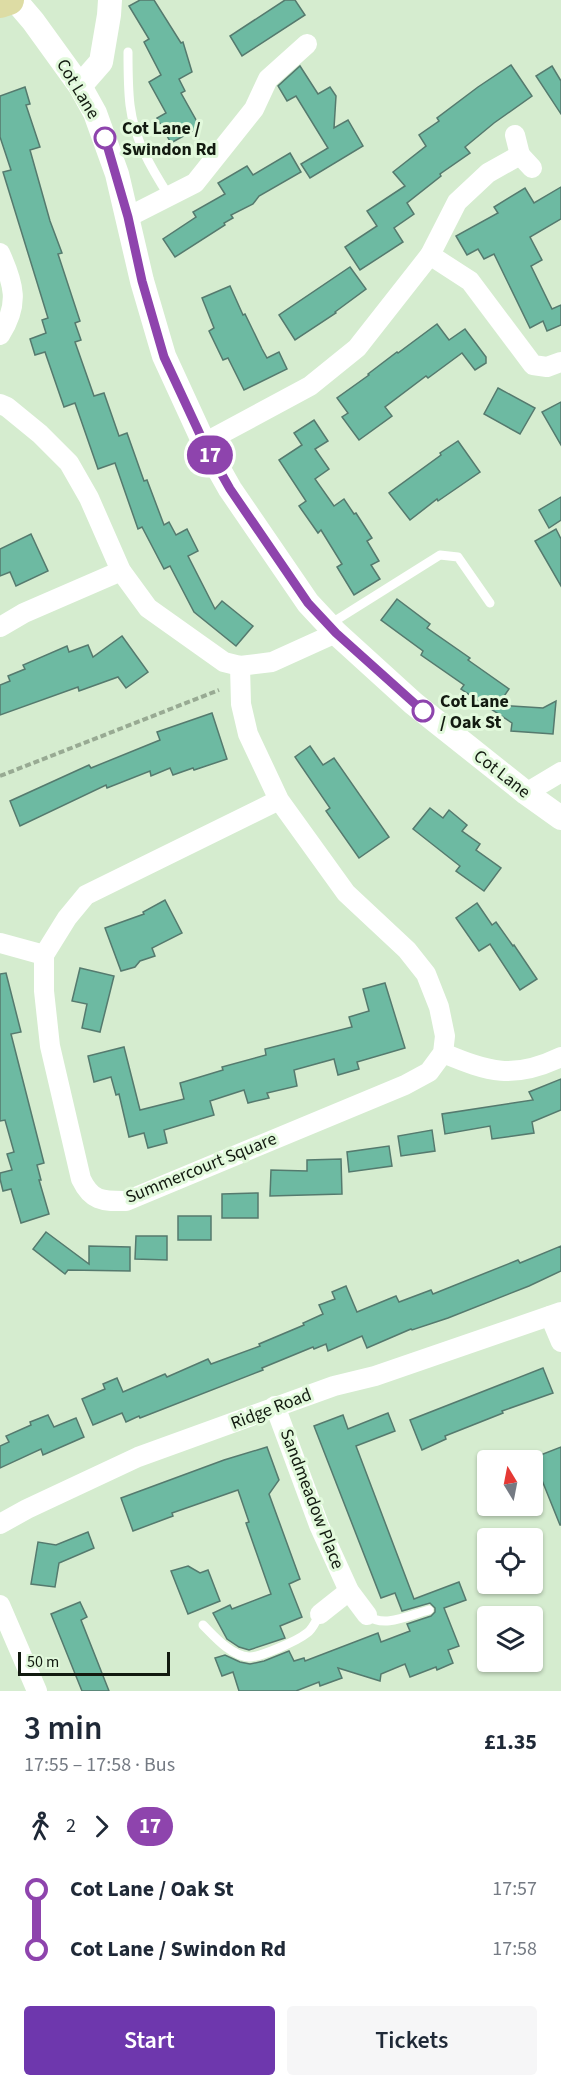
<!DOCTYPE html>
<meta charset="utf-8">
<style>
:root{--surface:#fff;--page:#f6f6f7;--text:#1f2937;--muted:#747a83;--accent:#6e37ad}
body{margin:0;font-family:"Source Sans 3",sans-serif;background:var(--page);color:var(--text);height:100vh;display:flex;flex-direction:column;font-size:22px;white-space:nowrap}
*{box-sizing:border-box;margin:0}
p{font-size:20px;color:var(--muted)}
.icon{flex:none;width:33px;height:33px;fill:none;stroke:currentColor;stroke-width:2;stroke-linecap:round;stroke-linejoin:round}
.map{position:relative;height:1691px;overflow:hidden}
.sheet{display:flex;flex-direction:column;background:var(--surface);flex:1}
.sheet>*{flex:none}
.badge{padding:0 12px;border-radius:20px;font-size:21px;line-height:39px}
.needle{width:39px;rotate:350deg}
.tools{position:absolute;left:477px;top:1450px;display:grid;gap:12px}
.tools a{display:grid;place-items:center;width:66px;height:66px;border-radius:6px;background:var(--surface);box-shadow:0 2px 4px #0004;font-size:30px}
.scale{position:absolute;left:18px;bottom:15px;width:152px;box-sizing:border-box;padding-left:6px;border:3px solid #121a10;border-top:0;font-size:16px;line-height:21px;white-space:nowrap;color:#121a10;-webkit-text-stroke:4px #e2f9dc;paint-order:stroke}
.map>.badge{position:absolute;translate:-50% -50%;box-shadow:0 0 0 3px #fff}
.legs{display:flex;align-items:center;gap:9px;height:66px;padding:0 24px;font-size:20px}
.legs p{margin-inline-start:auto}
.summary{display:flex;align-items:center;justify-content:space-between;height:102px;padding:0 24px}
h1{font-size:33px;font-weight:600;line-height:45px}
.cta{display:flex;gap:12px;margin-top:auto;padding:12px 24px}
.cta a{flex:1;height:69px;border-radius:6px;background:var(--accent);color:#fff;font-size:24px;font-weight:600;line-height:69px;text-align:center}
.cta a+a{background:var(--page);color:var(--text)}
ul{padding:0 24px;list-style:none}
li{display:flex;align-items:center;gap:21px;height:60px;font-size:22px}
li i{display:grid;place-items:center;width:9px;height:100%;margin:0 8px;background:currentColor}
li i::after{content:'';width:15px;height:15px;margin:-8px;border:4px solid;border-radius:50%;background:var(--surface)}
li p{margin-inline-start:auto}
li:first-child i{background:linear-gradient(#0000 50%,currentColor 0)}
li:last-child i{background:linear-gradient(currentColor 50%,#0000 0)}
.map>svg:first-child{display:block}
</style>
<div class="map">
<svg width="561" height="1691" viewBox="0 0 561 1691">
<rect width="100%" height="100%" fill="#d5eccf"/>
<!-- building -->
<g fill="#6dbaa2" stroke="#557a6e" stroke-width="1.5">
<polygon points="140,0 154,0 181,43 183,42 192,72 179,79 185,91 181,93 200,127 171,143 157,118 166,113 149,82 161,75 144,42 149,39 129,6"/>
<polygon points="285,0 295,0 305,15 242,56 230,36"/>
<polygon points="511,65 532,96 494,123 465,147 470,153 440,174 441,176 407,203 414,214 394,228 403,242 360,270 345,247 377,226 367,211 405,186 393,172 426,146 419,135 439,121 437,118 478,87"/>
<polygon points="300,66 318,94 330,87 336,96 334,128 348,120 363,146 310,178 301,164 328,148 296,96 287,101 278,86"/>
<polygon points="552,66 561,81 561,114 536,76"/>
<polygon points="25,87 30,104 26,105 40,147 30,150 50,221 62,253 58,254 80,321 75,323 81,340 75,342 94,396 104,393 119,436 127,433 144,481 147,480 164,525 169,522 176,535 187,529 198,551 188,556 215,609 222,601 253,626 236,646 194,612 170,566 164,569 142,527 138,529 115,463 98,469 75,403 64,407 45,352 35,355 30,339 46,333 42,320 48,318 3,172 11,170 0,137 0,96"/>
<polygon points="290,153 301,172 259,196 253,204 231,215 233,218 224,223 225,225 175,257 163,239 196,217 193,212 225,194 218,183 247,166 253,175"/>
<polygon points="561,187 561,219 530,237 542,260 531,266 552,309 561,305 561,325 547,331 543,321 530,328 494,254 484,259 478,249 467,255 456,236 498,213 494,207 525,188 534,203"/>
<polygon points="350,267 366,289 335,312 336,313 295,340 279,315"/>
<polygon points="230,286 243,315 245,314 262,349 267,358 279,352 287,369 244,390 228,358 223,360 209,331 214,328 202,298"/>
<polygon points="437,324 449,340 465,329 486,357 486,363 475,370 462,353 428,378 426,376 385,407 392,416 359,440 342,417 348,413 337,398 369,375 368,374 397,352 398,353"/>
<polygon points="498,388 535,408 520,434 484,414"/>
<polygon points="561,402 561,445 542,412"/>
<polygon points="314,420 328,441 315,449 329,469 315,479 334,506 344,499 354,514 356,513 372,538 367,541 379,561 371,565 380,579 354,595 337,567 342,564 321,530 318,533 299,506 306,501 279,460 302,445 294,433"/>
<polygon points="458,441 480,472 438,501 437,499 410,520 389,493 441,455 440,453"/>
<polygon points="561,497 561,520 549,528 539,510"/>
<polygon points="556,529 561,539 561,586 535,541"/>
<polygon points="31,534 48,571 16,586 10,572 0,576 0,549"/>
<polygon points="397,599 430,624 427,628 470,658 468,660 509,689 498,705 543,708 556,701 553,734 511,731 512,723 461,689 464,685 421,655 423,651 381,620"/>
<polygon points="122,636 148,672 126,688 118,677 79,691 78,687 0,715 0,685 10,681 8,676 25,669 23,665 67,646 69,652 88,645 93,657"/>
<polygon points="212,713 227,759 194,770 193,768 173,775 170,768 151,776 150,771 107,788 106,785 20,826 10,801 89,765 91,768 160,740 157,732"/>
<polygon points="310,746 323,765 334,758 389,837 359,858 326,811 330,808 295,757"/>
<polygon points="430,808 443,818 449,810 467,825 462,831 480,844 476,850 501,868 484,891 456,871 460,866 413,829"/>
<polygon points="165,900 182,933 152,948 155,956 140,961 135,967 121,971 105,928 144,914 143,912"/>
<polygon points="477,903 492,925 496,922 513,946 514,945 537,979 520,990 490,944 479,951 456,918"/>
<polygon points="80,968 114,976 100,1032 82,1028 87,1004 72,1001"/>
<polygon points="6,973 21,1032 11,1034 44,1163 37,1165 41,1180 39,1180 49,1214 21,1223 11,1189 3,1191 0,1179 0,1173 12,1170 7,1154 14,1152 5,1120 0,1121 0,974"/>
<polygon points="385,983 405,1048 357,1062 359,1069 338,1075 334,1059 294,1070 297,1086 267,1093 269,1098 248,1103 244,1090 210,1101 214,1115 164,1130 167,1143 148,1148 144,1133 129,1137 119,1094 116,1095 111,1077 94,1082 88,1056 124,1047 140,1110 184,1099 180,1083 223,1070 222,1067 266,1055 265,1049 352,1027 349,1017 369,1011 363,989"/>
<polygon points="561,1079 561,1110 532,1122 534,1133 492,1139 490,1126 445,1134 442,1114 533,1100 529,1092"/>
<polygon points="432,1130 435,1151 401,1156 398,1136"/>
<polygon points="389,1146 392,1166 349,1172 347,1152"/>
<polygon points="341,1159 342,1194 270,1196 271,1170 307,1171 307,1160"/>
<polygon points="258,1193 258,1218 222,1218 222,1194"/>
<rect x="178" y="1216" width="33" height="24"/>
<polygon points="46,1232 89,1264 89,1246 130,1247 130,1271 68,1270 65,1274 33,1249"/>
<polygon points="136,1236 167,1236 167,1260 135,1259"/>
<polygon points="561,1246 561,1271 529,1286 448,1318 412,1330 411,1329 367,1348 362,1336 328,1351 326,1344 314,1349 313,1347 262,1368 263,1370 140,1418 139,1416 126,1422 122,1413 93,1425 82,1399 105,1389 103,1384 117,1378 123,1392 165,1374 167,1377 208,1359 211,1364 260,1346 259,1344 304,1325 303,1323 323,1314 319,1305 335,1299 332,1292 346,1286 357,1312 396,1296 399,1302 431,1290 433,1294 518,1260 520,1263"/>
<polygon points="543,1368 553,1393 502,1411 503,1413 445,1436 446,1439 422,1450 410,1420"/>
<polygon points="388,1413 395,1431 356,1446 414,1599 459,1582 466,1600 444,1608 459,1646 448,1650 453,1663 437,1670 436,1667 410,1677 405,1664 381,1674 380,1681 338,1668 342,1678 320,1686 319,1682 296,1691 239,1691 233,1672 222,1676 215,1658 225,1655 240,1662 250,1664 264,1661 289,1651 294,1661 304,1658 305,1661 378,1633 381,1642 410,1631 407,1624 431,1616 435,1612 435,1608 430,1603 402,1611 395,1593 381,1598 314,1426 343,1415 348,1429"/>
<polygon points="48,1415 54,1427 76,1418 84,1437 43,1455 41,1449 0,1468 0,1446 9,1442 6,1436 31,1425 30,1422"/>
<polygon points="267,1447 279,1480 269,1494 300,1579 289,1584 302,1617 280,1626 285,1638 249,1650 239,1647 227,1639 213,1613 230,1605 232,1609 271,1594 246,1523 249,1522 238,1490 172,1513 173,1516 133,1531 121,1498 224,1460"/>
<polygon points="561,1447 561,1525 560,1525 533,1458"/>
<polygon points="88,1532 94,1548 59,1563 55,1587 31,1584 38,1542 56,1545"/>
<polygon points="188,1566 200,1573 208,1570 220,1601 188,1614 171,1571"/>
<polygon points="80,1602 87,1617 81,1620 109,1691 82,1691 51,1614"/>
</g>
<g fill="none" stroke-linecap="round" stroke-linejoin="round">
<!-- path -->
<polyline stroke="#98aa93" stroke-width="4" stroke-dasharray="6 3" stroke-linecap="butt" points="0,776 219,690"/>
<!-- service -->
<g stroke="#fff" stroke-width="9">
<path d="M128,52C128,70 128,88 130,105C134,139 151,168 169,196"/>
<polyline points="330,624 440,555 458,557 490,603"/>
<path d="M367,1615C384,1629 409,1615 429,1610"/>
<path d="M203,1625C215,1637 231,1656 249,1657C261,1657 297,1641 307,1633C313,1629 316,1620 320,1614"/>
</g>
<!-- minor -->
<g stroke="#fff" stroke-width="20">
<polyline points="515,135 520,155"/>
<polyline points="128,217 195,183 254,109 268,79 307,44"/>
<path d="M0,253C14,284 20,304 0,335"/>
<polyline points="430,255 470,281 533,365 547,367 561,362"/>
<polyline points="0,404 7,407 40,434 69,463 89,498 121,571 148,608 224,662 240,666 272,662 336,633"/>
<polyline points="204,443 310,386 357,348 430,255 457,202 488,173 520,155 532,168"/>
<polyline points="0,627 24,613 121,571"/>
<path d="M240,666L241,704L248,734L279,800L346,893L407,950L426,974L439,1007L445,1036L443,1053L429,1072L405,1085L126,1201C103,1201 92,1202 81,1179L50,1046L44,991V955L67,918L86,895L279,800"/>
<polyline points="526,793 561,772"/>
<polyline points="0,943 44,955"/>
<path d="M443,1053C489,1072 513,1080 561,1057"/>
<polyline points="550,1316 561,1342"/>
<polyline points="275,1406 319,1525 349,1591 367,1615"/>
<polyline points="0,1524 27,1509 138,1457 334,1386 375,1376 561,1312"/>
<polyline points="0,1605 37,1691"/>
<polyline points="320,1614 349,1591"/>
</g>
<!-- tertiary -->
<g stroke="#fff" stroke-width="24">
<polyline points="15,0 33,21 80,86 95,113 117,174 142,281 164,356 204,443 230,489 308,603 336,633 413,703 526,793 561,818"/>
<polyline points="80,86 101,62 109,15 110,0"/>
</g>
<!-- primary -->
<polyline stroke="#dddca4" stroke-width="30" points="0,3 9,0"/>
</g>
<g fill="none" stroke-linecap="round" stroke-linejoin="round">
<!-- line-1 casing -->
<g stroke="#fff" stroke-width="14">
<polyline id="line-1" points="105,138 128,217 142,281 164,357 204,443 230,489 308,603 336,633 423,711"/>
</g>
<!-- line-1 -->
<use href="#line-1" stroke="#8e44ad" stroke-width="9"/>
</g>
<!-- markers -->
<g fill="#fff" stroke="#8e44ad" stroke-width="3">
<circle cx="105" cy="138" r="10"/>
<circle cx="423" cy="711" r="10"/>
</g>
<g text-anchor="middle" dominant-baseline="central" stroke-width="6" stroke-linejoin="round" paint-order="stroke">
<!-- street labels -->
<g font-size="18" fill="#121a10" stroke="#e2f9dc">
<text transform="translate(78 89) rotate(59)">Cot Lane</text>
<text transform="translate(502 774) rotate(38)">Cot Lane</text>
<text transform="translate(201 1168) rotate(-22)">Summercourt Square</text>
<text transform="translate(271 1409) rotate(-21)">Ridge Road</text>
<text transform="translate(312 1499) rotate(69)">Sandmeadow Place</text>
</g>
<!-- stop labels -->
<g font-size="18" font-weight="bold" fill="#121a10" stroke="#e2f9dc" text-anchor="start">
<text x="122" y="128">Cot Lane /<tspan x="122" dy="21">Swindon Rd</tspan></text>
<text x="440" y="701">Cot Lane<tspan x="440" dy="21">/ Oak St</tspan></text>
</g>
</g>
</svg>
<div class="tools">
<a><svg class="needle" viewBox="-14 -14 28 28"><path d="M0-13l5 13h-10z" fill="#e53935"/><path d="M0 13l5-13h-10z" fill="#747a83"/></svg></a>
<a><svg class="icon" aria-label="locate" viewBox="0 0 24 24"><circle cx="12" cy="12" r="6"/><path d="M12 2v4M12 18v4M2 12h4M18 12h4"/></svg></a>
<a><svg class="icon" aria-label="layers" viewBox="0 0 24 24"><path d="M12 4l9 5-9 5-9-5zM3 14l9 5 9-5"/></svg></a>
</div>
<div class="scale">50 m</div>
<b class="badge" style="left:210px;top:455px;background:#8e44ad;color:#fff">17</b>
</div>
<section class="sheet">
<div class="summary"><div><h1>3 min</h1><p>17:55 – 17:58 · Bus</p></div><b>£1.35</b></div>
<div class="legs"><svg class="icon" aria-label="walk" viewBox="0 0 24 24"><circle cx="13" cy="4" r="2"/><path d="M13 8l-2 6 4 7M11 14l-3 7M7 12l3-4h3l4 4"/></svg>2<svg class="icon" aria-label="forward" viewBox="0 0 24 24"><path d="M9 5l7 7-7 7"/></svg><b class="badge" style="background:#8e44ad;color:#fff">17</b></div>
<ul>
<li><i style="color:#8e44ad"></i><b>Cot Lane / Oak St</b><p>17:57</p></li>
<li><i style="color:#8e44ad"></i><b>Cot Lane / Swindon Rd</b><p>17:58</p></li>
</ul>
<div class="cta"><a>Start</a><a>Tickets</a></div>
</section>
